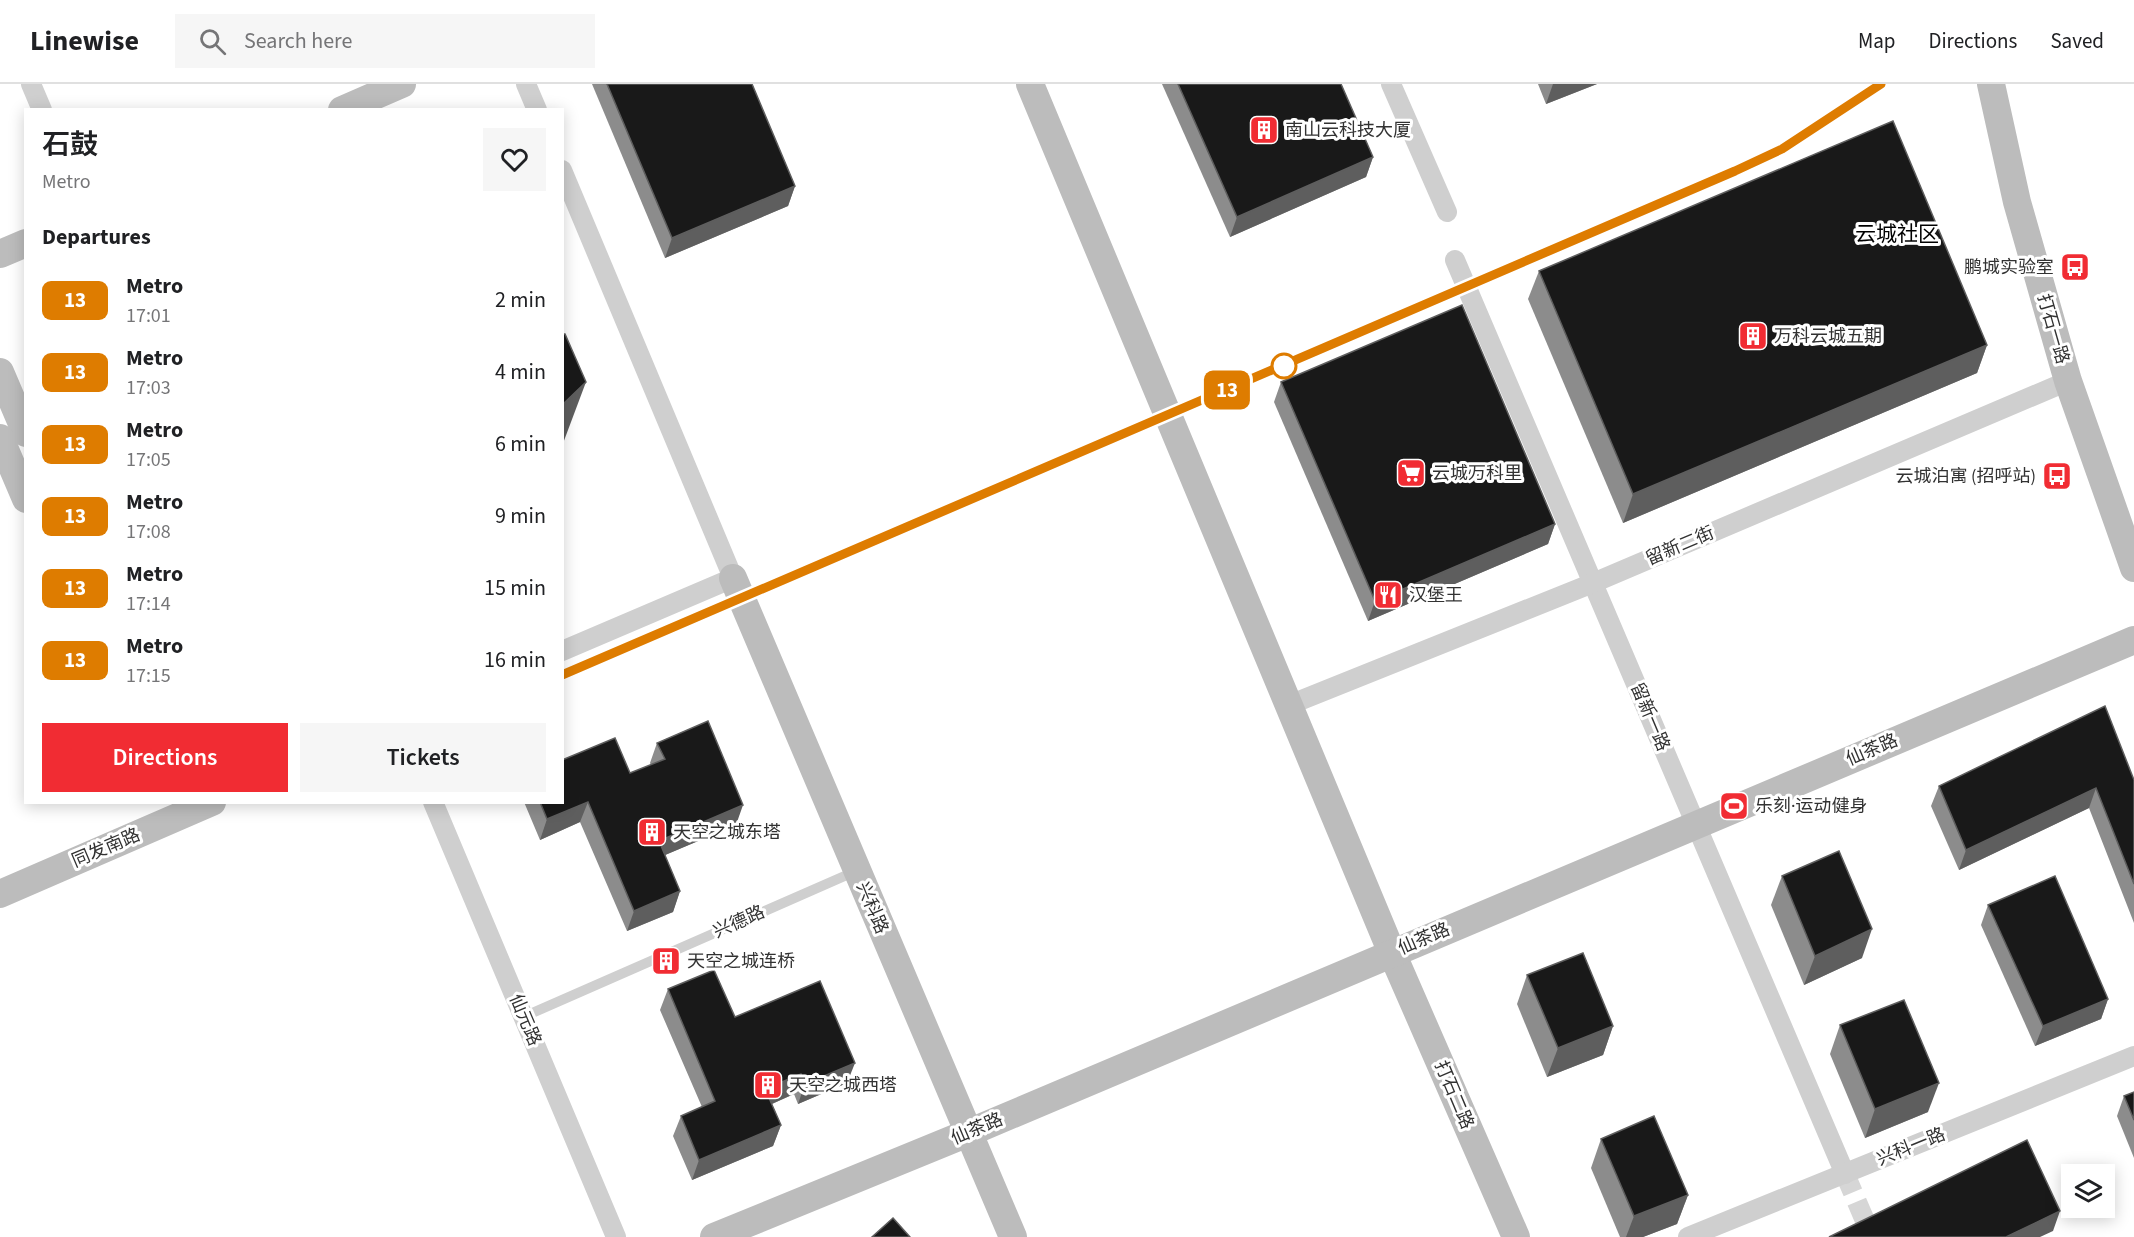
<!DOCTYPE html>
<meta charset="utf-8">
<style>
:root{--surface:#fff;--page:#f6f6f6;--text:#202124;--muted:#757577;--line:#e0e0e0;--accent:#f12c33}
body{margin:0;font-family:"Source Sans 3","Noto Sans SC",sans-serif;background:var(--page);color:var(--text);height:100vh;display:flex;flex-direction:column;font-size:22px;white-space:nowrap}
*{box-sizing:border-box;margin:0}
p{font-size:20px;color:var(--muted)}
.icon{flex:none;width:33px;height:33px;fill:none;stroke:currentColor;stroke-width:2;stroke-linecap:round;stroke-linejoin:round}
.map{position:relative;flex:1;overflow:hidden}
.side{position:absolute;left:24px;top:24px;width:540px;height:696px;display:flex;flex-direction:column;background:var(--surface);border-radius:0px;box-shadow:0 3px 15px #0003}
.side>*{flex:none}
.badge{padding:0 12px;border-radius:9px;font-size:21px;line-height:39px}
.buttons{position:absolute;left:2061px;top:1080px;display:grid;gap:12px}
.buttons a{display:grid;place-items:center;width:54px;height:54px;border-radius:0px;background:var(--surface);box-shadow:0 3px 15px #0003;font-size:30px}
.map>.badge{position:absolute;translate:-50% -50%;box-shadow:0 0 0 3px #fff}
h2{padding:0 18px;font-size:22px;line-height:54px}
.round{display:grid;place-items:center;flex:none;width:63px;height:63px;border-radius:0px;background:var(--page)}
.headline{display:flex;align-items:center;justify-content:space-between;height:102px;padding:0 18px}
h1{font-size:28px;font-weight:600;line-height:45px}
.primary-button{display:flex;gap:12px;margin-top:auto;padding:12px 18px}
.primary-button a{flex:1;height:69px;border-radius:0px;background:var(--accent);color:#fff;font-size:24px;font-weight:600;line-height:69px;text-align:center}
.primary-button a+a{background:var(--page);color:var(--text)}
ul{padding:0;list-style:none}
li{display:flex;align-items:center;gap:18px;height:72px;padding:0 18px}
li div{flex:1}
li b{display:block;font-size:22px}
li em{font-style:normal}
li .badge{min-width:66px;font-weight:700;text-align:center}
header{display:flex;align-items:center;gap:36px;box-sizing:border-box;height:84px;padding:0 30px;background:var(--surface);border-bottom:2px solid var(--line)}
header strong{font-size:28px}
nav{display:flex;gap:33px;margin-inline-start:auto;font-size:21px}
.search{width:420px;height:54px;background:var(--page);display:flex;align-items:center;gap:15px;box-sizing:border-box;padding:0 21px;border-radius:0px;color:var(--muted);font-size:22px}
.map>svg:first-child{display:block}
</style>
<header>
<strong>Linewise</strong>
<div class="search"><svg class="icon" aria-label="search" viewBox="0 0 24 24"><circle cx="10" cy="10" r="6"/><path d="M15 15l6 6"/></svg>Search here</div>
<nav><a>Map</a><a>Directions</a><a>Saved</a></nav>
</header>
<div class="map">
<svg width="2134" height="1153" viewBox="0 0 2134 1153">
<rect width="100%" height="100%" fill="#fff"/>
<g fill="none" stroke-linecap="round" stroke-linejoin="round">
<!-- street-tunnel -->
<polyline stroke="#d6d6d6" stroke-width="20" stroke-dasharray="20 10" stroke-linecap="butt" points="1845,1090 1872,1153"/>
<!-- lane -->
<polyline stroke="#cfcfcf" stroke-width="10" points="523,933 856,787"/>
<!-- street -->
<g stroke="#cfcfcf" stroke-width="20">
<polyline points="31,0 42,26"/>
<polyline points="526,0 537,26"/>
<polyline points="1391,0 1447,128"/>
<polyline points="562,86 733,494 562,567"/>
<polyline points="1455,176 1845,1090"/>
<polyline points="1289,621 1593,499 2068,297"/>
<polyline points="433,718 616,1153"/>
<polyline points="1688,1153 2134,972"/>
</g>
<!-- secondary -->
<g stroke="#bcbcbc" stroke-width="28">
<polyline points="1030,0 1392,869 1516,1153"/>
<polyline points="1991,0 2017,118 2068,297 2134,484"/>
<polyline points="342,26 402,0"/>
<polyline points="0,170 26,159"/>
<polyline points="0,288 26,349"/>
<polyline points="0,354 26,415"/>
<polyline points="733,494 1013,1153"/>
<polyline points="0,810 212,718"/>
<polyline points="714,1153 968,1049 2134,556"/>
</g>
</g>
<!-- wall -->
<g fill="#8c8c8c">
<polygon points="592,0 752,0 795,102 788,122 665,174"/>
<polygon points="1162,0 1341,0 1373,73 1366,93 1230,153"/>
<polygon points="1538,0 1597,0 1546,20"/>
<polygon points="1539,187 1987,261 1977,289 1623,439 1528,215"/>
<polygon points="1281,298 1555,440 1548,460 1368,537 1274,318"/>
<polygon points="657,659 736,741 665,771 680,807 673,828 627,847 580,738 540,756 524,718 562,718 651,681 650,679"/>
<polygon points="2134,696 2134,839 2089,724 1959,786 1931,722 1939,702"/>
<polygon points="1782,792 1862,874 1804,901 1771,821"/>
<polygon points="1988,821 2108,915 2101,935 2035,962 1981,841"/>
<polygon points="1527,891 1613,942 1603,971 1547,993 1517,920"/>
<polygon points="668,905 735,933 847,999 798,1020 794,1010 772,1020 781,1041 773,1062 692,1096 673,1052 681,1032 702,1023 660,926"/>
<polygon points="1840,941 1928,1028 1865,1054 1830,970"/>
<polygon points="2134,1008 2134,1074 2117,1032 2124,1012"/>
<polygon points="1601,1055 1688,1111 1677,1140 1643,1153 1620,1153 1591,1084"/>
</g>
<!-- shaded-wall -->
<g fill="#5e5e5e">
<polygon points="1553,0 1597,0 1546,20"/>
<polygon points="1373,73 1366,93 1230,153 1237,133"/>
<polygon points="795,102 788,122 665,174 672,154"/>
<polygon points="1987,261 1977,289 1623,439 1633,410"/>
<polygon points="586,298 562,362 562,321"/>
<polygon points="1555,440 1548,460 1368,537 1375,517"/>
<polygon points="2096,704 2089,724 1959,786 1966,766"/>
<polygon points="588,718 580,738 540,756 547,735"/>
<polygon points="743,721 736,741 651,777 659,757"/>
<polygon points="680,807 673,828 627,847 634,827"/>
<polygon points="1872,845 1862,874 1804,901 1815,872"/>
<polygon points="2108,915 2101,935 2035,962 2043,942"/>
<polygon points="1613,942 1603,971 1547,993 1558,964"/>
<polygon points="855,979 847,999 798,1020 805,1000"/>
<polygon points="801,990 794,1010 758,1026 765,1005"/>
<polygon points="1939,999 1928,1028 1865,1054 1875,1025"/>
<polygon points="781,1041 773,1062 692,1096 699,1076"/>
<polygon points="1688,1111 1677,1140 1643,1153 1626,1153 1634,1132"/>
<polygon points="2060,1127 2053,1147 2040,1153 2006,1153"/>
</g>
<!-- building -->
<g fill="#191919" stroke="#5e5e5e" stroke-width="1.5">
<polygon points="607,0 752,0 795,102 672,154"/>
<polygon points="1178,0 1341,0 1373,73 1237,133"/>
<polygon points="1893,37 1987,261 1633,410 1539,187"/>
<polygon points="1462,221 1555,440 1375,517 1281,298"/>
<polygon points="562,250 565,250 586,298 562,321"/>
<polygon points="2105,622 2134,696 2134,800 2096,704 1966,766 1939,702"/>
<polygon points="708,637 743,721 659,757 680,807 634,827 588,718 547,735 540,718 562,718 562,676 615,654 630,689 665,675 657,659"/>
<polygon points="1839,767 1872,845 1815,872 1782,792"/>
<polygon points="2055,792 2108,915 2043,942 1988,821"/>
<polygon points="1583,869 1613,942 1558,964 1527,891"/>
<polygon points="714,886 735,933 820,897 855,979 805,1000 801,990 765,1005 781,1041 699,1076 681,1032 715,1017 668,905"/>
<polygon points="1904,916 1939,999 1875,1025 1840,941"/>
<polygon points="2134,1008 2134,1036 2124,1012"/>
<polygon points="1654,1032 1688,1111 1634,1132 1601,1055"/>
<polygon points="2027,1056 2060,1127 2006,1153 1829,1153"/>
<polygon points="893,1134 910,1153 872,1153"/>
</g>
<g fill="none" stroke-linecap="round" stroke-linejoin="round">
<!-- line casing -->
<g stroke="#fff" stroke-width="14">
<polyline id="line" points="562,591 1735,87 1782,65 1881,0"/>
</g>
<!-- line -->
<use href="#line" stroke="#de7c00" stroke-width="9"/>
</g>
<!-- icons -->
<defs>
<g id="building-square" transform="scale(1.5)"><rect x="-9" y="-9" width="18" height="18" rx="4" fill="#f12c33" stroke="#fff"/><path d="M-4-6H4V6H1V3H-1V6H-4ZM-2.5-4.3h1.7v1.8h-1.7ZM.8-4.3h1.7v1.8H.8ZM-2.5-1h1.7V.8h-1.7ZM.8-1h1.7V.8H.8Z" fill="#fff"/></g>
<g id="bus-square" transform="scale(1.5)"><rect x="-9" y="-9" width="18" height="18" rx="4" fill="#f12c33" stroke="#fff"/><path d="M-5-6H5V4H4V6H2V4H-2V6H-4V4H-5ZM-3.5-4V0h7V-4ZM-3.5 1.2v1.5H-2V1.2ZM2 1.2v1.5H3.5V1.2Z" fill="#fff"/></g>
<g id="supermarket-square" transform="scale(1.5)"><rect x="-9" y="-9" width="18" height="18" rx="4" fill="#f12c33" stroke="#fff"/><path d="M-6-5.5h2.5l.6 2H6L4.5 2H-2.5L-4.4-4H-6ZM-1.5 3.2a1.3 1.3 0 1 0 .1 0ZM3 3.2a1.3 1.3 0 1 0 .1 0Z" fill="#fff"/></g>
<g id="restaurant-square" transform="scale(1.5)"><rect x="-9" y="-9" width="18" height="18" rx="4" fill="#f12c33" stroke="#fff"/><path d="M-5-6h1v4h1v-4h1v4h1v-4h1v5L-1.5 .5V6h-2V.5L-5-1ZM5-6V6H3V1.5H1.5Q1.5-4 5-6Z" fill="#fff"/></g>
<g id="stadium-square" transform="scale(1.5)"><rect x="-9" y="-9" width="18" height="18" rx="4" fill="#f12c33" stroke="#fff"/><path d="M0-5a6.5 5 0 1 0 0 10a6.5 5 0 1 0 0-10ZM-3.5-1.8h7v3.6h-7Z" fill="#fff"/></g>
</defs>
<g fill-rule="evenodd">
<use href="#building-square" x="1264" y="46"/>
<use href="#bus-square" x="2075" y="183"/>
<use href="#building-square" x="1753" y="252"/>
<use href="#supermarket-square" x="1411" y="389"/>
<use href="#bus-square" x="2057" y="392"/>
<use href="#restaurant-square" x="1388" y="511"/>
<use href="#stadium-square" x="1734" y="722"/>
<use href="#building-square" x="652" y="748"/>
<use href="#building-square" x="666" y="877"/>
<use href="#building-square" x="768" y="1001"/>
</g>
<!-- markers -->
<circle fill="#fff" stroke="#de7c00" stroke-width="3" cx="1284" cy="282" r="12"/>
<g text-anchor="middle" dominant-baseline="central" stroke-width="6" stroke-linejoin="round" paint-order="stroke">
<!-- poi labels -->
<g font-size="18" fill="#323232" stroke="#fff" text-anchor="start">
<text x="1285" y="46">南山云科技大厦</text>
<text x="2054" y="183" text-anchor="end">鹏城实验室</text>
<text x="1774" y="252">万科云城五期</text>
<text x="1432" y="389">云城万科里</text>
<text x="2036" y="392" text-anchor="end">云城泊寓 (招呼站)</text>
<text x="1409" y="511">汉堡王</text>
<text x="1755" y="722">乐刻·运动健身</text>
<text x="673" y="748">天空之城东塔</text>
<text x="687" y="877">天空之城连桥</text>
<text x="789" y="1001">天空之城西塔</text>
</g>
<!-- street labels -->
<g font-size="18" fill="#323232" stroke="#fff">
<text transform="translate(2053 245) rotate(74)">打石一路</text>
<text transform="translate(1680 462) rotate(-23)">留新二街</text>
<text transform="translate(1650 633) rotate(67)">留新一路</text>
<text transform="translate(1872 666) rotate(-23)">仙茶路</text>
<text transform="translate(106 764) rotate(-23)">同发南路</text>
<text transform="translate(872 824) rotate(67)">兴科路</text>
<text transform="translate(739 838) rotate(-24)">兴德路</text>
<text transform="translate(1424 855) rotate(-23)">仙茶路</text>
<text transform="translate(525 936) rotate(67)">仙元路</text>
<text transform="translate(1454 1011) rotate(67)">打石二路</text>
<text transform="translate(977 1045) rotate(-23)">仙茶路</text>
<text transform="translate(1911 1063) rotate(-22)">兴科一路</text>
</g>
<!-- quarter labels -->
<g font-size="21" fill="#000" stroke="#fff">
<text x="1897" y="150">云城社区</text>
</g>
</g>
</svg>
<div class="buttons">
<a><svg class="icon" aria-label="layers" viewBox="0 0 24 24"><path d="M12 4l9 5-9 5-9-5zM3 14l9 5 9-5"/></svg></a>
</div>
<b class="badge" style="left:1227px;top:306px;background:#de7c00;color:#fff">13</b>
<section class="side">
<div class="headline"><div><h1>石鼓</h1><p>Metro</p></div><a class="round"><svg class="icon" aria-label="heart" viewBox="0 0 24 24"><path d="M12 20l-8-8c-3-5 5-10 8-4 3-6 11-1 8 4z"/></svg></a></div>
<h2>Departures</h2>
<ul>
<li><span class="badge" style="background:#de7c00;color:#fff">13</span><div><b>Metro</b><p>17:01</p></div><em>2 min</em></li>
<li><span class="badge" style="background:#de7c00;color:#fff">13</span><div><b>Metro</b><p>17:03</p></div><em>4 min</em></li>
<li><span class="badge" style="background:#de7c00;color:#fff">13</span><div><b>Metro</b><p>17:05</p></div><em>6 min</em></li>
<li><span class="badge" style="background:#de7c00;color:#fff">13</span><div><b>Metro</b><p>17:08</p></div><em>9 min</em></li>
<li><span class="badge" style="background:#de7c00;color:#fff">13</span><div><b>Metro</b><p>17:14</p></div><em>15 min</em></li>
<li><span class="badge" style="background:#de7c00;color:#fff">13</span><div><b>Metro</b><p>17:15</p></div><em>16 min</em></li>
</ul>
<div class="primary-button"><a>Directions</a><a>Tickets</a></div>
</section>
</div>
